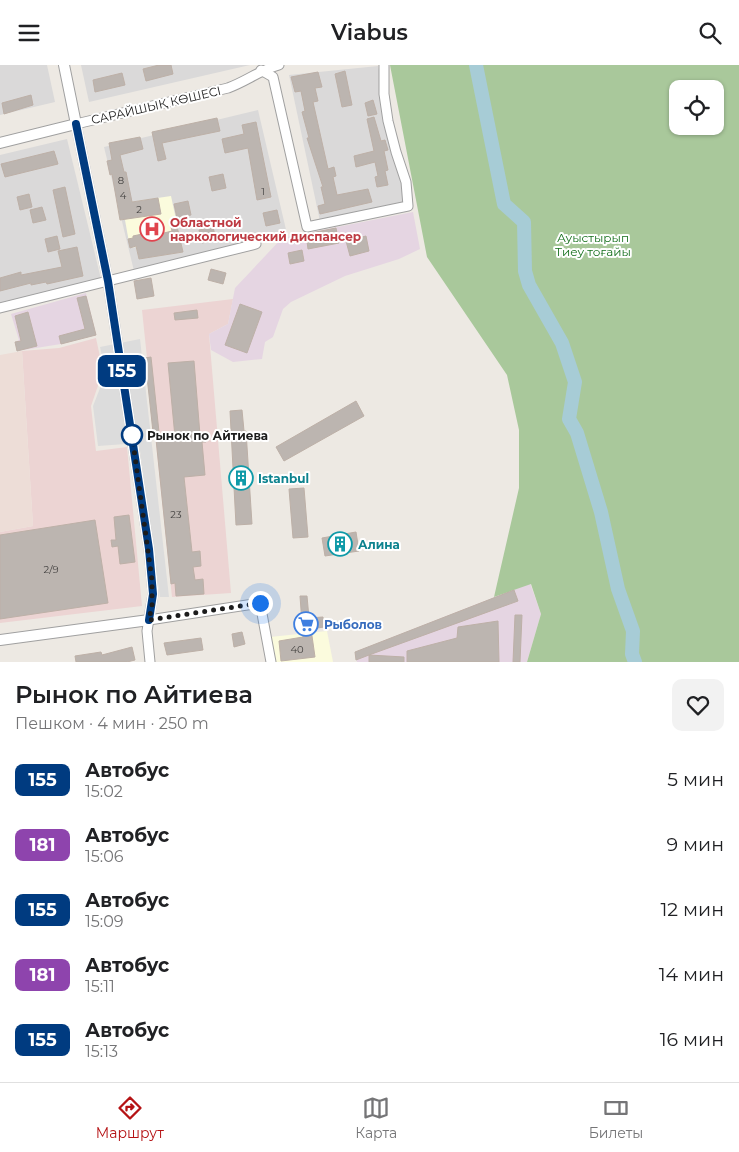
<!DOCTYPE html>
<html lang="ru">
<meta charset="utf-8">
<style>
:root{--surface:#fff;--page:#f2f2f2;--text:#202124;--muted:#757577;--line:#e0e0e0;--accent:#b51315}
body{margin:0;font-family:Montserrat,sans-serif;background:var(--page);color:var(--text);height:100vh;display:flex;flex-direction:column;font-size:19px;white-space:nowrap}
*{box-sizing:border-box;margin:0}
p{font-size:16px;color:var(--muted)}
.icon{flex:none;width:28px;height:28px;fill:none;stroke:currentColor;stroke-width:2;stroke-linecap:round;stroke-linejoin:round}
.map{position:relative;height:597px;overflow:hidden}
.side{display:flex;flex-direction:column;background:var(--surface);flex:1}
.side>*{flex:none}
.badge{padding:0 10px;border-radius:8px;font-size:18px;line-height:32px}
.tools{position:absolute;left:669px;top:15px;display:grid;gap:10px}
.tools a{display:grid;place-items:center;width:55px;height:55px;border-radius:10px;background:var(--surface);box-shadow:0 1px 4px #0004;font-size:25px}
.you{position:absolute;width:25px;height:25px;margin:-12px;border:4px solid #fff;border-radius:50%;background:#1a73e8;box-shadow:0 0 0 8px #1a73e833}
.map>.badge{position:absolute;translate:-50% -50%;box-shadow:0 0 0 2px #fff}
.round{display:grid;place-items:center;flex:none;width:52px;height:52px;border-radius:10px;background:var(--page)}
.summary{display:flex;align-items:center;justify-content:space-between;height:85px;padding:0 15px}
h1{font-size:24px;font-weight:600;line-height:38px}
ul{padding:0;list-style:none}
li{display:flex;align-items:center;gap:15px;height:65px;padding:0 15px}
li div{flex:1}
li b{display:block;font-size:19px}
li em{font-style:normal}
li .badge{min-width:55px;font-weight:700;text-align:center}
header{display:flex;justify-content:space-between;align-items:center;height:65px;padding:0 15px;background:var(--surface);font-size:22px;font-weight:600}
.tab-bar{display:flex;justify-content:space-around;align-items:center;height:70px;border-top:1px solid var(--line);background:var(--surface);font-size:14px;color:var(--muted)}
.tab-bar a{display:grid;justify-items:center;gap:2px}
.tab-bar .on{color:var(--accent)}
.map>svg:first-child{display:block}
</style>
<header><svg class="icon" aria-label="menu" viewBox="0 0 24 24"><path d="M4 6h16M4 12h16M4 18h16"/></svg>Viabus<svg class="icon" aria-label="search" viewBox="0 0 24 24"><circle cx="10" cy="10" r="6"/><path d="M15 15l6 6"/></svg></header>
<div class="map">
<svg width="739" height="597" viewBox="0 0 739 597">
<rect width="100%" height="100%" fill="#ede9e3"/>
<!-- residential -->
<g fill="#dad9d9">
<polygon points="0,0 47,0 55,37 0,50"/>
<polygon points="81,0 250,0 89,37"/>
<polygon points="378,1 410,140 321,161 289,10"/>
<polygon points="258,45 287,169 134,206 104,82"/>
<polygon points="67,74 101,214 0,238 0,90"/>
</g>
<!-- commercial -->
<g fill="#ecd4d3">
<polygon points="233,234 228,259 209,269 231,528 172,532 142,245"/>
<polygon points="96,273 103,306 91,341 96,386 127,382 142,541 0,558 0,467 33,461 22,286 59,283"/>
</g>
<!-- industrial -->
<g fill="#e5d5e2">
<polygon points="413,147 420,184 399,194 345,211 291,237 283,244 273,272 265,277 262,294 233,297 211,285 209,269 228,259 235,223 282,173"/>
<polygon points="86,228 96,270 61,279 17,286 15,277 19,275 11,249"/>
<polygon points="530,518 541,549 527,597 357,597 355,587"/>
</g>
<!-- education -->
<g fill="#fbfbdd">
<polygon points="171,131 183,187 139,194 136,182 130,183 125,155 120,155 117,139"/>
<polygon points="327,566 333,597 275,597 270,572"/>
</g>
<!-- military -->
<polygon fill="#edddd7" points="22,286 33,461 0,467 0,290"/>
<!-- forest -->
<path fill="#a9c89b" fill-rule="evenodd" d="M390,0H739V597H527L541,549L531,519L494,532L519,423V365L507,310L427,192ZM678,24H715V61H678Z"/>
<!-- parking -->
<polygon fill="#dcdcdc" points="140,274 169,532 160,532 139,378 98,381 93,341 106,308 100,282"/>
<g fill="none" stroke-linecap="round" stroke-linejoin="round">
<!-- river -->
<polyline stroke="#a7ccd6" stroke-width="14" points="476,0 504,139 524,157 525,206 529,220 562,278 575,317 569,354 577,368 601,447 618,524 633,566 632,589 635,597"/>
</g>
<!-- building -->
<g fill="#bcb5b0" stroke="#bdb0a7">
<polygon points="159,0 171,0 173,9 146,16 143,4"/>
<polygon points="345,6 352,40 342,42 335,9"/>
<polygon points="318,7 322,22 315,23 318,36 313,37 328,104 334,102 336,111 333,112 337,130 368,124 372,137 320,149 318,141 325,139 321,122 323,122 307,73 309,73 302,47 305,46 301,26 295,27 291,12"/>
<polygon points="122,8 125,20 95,27 93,15"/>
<polygon points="31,30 33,40 4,49 2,38"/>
<polygon points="373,35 377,49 368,51 365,38"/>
<polygon points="374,52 381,76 385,75 388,85 384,86 388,105 385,106 388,120 377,122 375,112 378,111 375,97 356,102 354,91 374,86 367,54"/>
<polygon points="217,53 220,66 162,78 166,94 158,96 152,67"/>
<polygon points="256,57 271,132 257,135 248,83 225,88 222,74 244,69 242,60"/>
<polygon points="140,72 143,84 120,90 124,107 126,107 132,137 158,133 161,149 120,155 112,109 110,110 107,96 112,95 109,78"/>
<polygon points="54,86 58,99 5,112 1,99"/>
<polygon points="223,109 226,123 212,126 209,112"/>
<polygon points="65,122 75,169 63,172 53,125"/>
<polygon points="29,129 32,142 20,145 17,132"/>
<polygon points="188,136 191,150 177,153 174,139"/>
<polygon points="42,142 46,155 33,158 30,145"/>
<polygon points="277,145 280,158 266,161 263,148"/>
<polygon points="177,161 183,187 139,194 136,181 130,183 128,174 133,173 133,171 156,166 156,170 172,166 171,162"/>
<polygon points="213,162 216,175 202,178 199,165"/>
<polygon points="336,163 339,178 308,184 306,169"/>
<polygon points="57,171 60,184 48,187 45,174"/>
<polygon points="366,171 369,186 350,191 346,176"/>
<polygon points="77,182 83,211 47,219 46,217 31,220 31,218 0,226 0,213 21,207 21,210 62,202 58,186"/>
<polygon points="302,185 304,196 290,199 288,188"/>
<polygon points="211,204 226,208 223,219 208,215"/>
<polygon points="151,213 154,231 137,234 134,216"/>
<polygon points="86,231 96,270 61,279 59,271 85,264 77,233"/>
<polygon points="240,239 262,247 247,288 225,280"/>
<polygon points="197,245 198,253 175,255 174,248"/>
<polygon points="28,247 37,281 17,286 15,277 21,276 15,251"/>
<polygon points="151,292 159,367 153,367 145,293"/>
<polygon points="194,296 200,370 206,370 206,377 202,377 205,410 184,412 192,487 200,486 201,501 193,502 195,515 203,514 204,529 176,531 175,518 171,519 156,374 175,372 168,298"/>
<polygon points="356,336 364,351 284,396 276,382"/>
<polygon points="242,345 244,366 246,366 252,459 236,460 230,346"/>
<polygon points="304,423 308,472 293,473 289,424"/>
<polygon points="129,450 135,497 120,499 118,481 112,482 111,475 116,475 114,452"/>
<polygon points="95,455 108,538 0,554 0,470"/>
<polygon points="356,467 359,486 325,491 322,473"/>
<polygon points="514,525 518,536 369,590 404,592 404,597 369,597 369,590 356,595 355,587"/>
<polygon points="300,531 307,531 309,553 323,552 324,562 311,564 315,592 281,596 279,576 303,572"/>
<polygon points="515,550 522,550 520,597 513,597"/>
<polygon points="498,556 499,597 407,597 407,586 457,573 458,562"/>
<polygon points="242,567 245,579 234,582 232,569"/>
<polygon points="201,573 203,585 167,590 164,578"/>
<polygon points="132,582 135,595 127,597 76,597 75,591 101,587 102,590"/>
</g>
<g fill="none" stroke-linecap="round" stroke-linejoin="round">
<!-- minor casing -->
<g stroke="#a0a0a0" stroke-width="11">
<g id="minor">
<polyline points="261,5 273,12 307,162 408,141 406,117 396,87 388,56 384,29 384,0"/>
<polyline points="0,243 256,179"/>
<polyline points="149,555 260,538 271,597"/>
<path d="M150,597L147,566L153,529L149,484L108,216L76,59L228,23C247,16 260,5 279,0"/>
</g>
</g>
<!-- tertiary casing -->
<g stroke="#a0a0a0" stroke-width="12">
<g id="tertiary">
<polyline points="0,78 76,59 64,0"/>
<polyline points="0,575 149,555"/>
</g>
</g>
<!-- minor -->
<use href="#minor" stroke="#fff" stroke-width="9"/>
<!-- tertiary -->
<use href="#tertiary" stroke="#fff" stroke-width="10"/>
</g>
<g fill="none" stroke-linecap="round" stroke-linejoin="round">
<!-- line casing -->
<g stroke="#fff" stroke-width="11">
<polyline id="line" points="76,59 108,216 149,484 153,529 149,555"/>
</g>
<!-- line -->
<use href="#line" stroke="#003b80" stroke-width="8"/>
<!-- walk -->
<polyline stroke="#1c1c1c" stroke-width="5" stroke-dasharray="0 9" points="132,370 152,515 152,540 149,555 260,538"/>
</g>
<!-- icons -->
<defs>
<g id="hospital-ring" transform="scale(1.25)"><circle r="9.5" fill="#fff" stroke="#e0444e" stroke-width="1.5"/><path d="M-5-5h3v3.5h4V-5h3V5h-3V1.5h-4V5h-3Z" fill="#e0444e"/></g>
<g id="building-ring" transform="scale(1.25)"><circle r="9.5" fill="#fff" stroke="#0f9aa8" stroke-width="1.5"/><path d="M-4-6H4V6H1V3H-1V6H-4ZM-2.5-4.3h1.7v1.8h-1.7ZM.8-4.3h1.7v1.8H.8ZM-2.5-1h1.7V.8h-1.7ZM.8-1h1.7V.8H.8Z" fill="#0f9aa8"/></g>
<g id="supermarket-ring" transform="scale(1.25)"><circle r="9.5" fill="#fff" stroke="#3f7fe0" stroke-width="1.5"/><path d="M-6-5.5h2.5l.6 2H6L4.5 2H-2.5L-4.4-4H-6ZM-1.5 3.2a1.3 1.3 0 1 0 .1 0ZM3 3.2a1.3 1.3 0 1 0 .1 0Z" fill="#3f7fe0"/></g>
</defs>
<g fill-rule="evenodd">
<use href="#hospital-ring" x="152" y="164"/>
<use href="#building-ring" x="241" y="413"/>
<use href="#building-ring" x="340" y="479"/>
<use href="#supermarket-ring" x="306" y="559"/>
</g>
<!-- markers -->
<circle fill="#fff" stroke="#003b80" stroke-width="2.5" cx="132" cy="370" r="10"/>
<g text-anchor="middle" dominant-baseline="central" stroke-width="4" stroke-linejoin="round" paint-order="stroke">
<!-- number labels -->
<g font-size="10" fill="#444241">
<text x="121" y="115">8</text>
<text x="263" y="126">1</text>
<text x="123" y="130">4</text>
<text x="139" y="144">2</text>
<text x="176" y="449">23</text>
<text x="51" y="504">2/9</text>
<text x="297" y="584">40</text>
</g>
<!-- street labels -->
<g font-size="12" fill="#1c1c1c" stroke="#fff">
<text transform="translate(156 40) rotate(-13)">САРАЙШЫҚ КӨШЕСІ</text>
</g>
<!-- health labels -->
<g font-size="12" font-weight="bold" fill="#be3a42" stroke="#fff" text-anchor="start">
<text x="170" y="157">Областной<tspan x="170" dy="14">наркологический диспансер</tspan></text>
</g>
<!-- park labels -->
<g font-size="12" fill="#156f1c" stroke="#fff">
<text x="593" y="172">Ауыстырып<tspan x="593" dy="14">Тиеу тоғайы</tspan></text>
</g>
<!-- stop labels -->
<g font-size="12" font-weight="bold" fill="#1c1c1c" stroke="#fff" text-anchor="start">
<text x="147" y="370">Рынок по Айтиева</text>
</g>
<!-- culture labels -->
<g font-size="12" font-weight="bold" fill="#0d838f" stroke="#fff" text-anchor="start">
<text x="258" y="413">Istanbul</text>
<text x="358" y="479">Алина</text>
</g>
<!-- shop labels -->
<g font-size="12" font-weight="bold" fill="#366cbe" stroke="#fff" text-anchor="start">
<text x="324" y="559">Рыболов</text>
</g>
</g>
</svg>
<div class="tools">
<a><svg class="icon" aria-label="locate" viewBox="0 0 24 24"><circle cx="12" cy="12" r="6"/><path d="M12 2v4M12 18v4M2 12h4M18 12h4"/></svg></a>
</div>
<div class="you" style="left:260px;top:538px"></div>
<b class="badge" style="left:122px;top:306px;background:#003b80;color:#fff">155</b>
</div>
<section class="side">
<div class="summary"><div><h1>Рынок по Айтиева</h1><p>Пешком · 4 мин · 250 m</p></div><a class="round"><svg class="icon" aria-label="heart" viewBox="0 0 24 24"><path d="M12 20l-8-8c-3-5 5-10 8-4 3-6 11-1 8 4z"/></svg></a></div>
<ul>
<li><span class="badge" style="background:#003b80;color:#fff">155</span><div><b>Автобус</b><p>15:02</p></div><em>5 мин</em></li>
<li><span class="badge" style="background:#8e44ad;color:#fff">181</span><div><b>Автобус</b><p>15:06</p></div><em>9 мин</em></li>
<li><span class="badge" style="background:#003b80;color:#fff">155</span><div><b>Автобус</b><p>15:09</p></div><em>12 мин</em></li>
<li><span class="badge" style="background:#8e44ad;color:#fff">181</span><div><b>Автобус</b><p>15:11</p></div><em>14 мин</em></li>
<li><span class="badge" style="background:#003b80;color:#fff">155</span><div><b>Автобус</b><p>15:13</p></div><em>16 мин</em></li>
</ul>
</section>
<nav class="tab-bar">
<a class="on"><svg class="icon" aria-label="directions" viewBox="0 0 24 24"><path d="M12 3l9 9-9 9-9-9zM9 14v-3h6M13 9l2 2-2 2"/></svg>Маршрут</a>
<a><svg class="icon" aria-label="map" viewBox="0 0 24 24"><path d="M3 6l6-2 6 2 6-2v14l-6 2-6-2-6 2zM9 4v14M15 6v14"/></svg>Карта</a>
<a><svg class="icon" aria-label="tickets" viewBox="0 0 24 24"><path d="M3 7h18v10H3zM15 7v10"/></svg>Билеты</a>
</nav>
